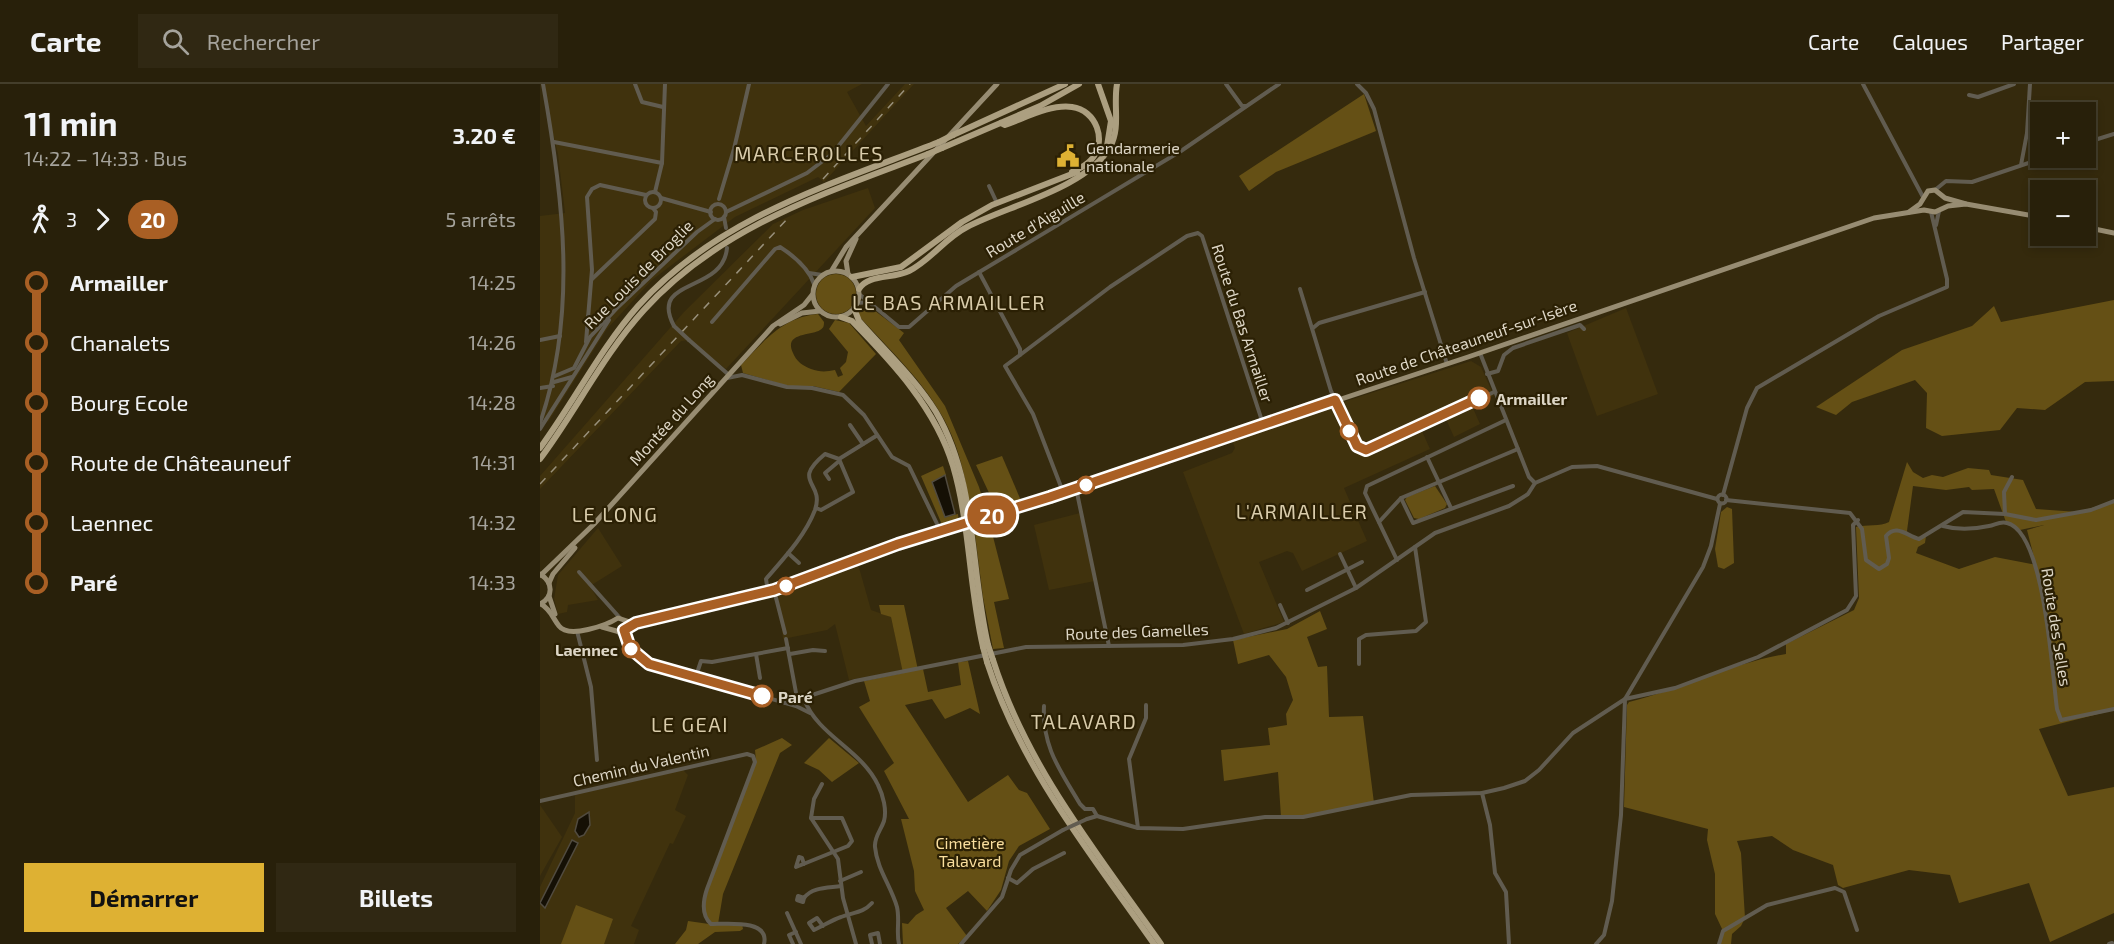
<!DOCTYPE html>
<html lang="fr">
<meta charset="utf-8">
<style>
:root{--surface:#28200a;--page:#302813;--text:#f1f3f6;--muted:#a5a39c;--line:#443e2b;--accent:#deb133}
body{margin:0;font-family:"Exo 2",sans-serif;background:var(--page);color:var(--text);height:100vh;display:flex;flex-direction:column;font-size:22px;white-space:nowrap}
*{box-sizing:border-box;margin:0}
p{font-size:20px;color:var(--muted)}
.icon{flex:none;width:33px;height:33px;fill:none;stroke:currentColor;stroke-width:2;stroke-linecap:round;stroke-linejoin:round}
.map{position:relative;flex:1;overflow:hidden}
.sheet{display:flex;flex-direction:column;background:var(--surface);width:540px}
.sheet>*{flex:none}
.badge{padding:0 12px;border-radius:20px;font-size:21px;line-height:39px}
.buttons{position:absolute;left:1490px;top:18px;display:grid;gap:12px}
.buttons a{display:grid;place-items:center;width:66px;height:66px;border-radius:0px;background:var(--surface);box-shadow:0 3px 9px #0003,0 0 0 2px var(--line);font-size:30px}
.map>.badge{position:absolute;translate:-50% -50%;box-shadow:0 0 0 3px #fff}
.legs{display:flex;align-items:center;gap:9px;height:66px;padding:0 24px;font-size:20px}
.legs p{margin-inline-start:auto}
.overview{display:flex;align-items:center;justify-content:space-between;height:102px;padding:0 24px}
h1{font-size:33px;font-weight:700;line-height:45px}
.primary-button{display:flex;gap:12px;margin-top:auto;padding:12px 24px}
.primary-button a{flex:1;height:69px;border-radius:0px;background:var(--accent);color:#111;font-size:24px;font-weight:700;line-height:69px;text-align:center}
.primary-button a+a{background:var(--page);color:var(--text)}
ul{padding:0 24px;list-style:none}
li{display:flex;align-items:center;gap:21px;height:60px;font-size:22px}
li i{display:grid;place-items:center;width:9px;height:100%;margin:0 8px;background:currentColor}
li i::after{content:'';width:15px;height:15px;margin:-8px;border:4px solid;border-radius:50%;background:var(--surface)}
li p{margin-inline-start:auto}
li:first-child i{background:linear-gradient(#0000 50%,currentColor 0)}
li:last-child i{background:linear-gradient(currentColor 50%,#0000 0)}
header{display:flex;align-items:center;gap:36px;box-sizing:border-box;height:84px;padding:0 30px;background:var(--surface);border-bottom:2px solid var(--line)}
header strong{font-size:28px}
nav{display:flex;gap:33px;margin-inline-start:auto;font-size:21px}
.search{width:420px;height:54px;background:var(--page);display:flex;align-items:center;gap:15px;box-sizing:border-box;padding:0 21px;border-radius:0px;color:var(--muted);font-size:22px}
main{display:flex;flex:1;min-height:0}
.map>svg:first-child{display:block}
</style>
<header>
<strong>Carte</strong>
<div class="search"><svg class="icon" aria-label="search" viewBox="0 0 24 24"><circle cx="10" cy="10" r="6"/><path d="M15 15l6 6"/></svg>Rechercher</div>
<nav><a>Carte</a><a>Calques</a><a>Partager</a></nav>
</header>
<main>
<section class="sheet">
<div class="overview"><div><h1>11 min</h1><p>14:22 – 14:33 · Bus</p></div><b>3.20 €</b></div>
<div class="legs"><svg class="icon" aria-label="walk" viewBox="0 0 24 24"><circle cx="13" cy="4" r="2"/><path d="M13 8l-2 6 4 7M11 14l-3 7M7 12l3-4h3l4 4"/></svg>3<svg class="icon" aria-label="forward" viewBox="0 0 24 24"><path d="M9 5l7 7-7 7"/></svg><b class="badge" style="background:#a95f24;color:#fff">20</b><p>5 arrêts</p></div>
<ul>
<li><i style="color:#a95f24"></i><b>Armailler</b><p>14:25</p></li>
<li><i style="color:#a95f24"></i><span>Chanalets</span><p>14:26</p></li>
<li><i style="color:#a95f24"></i><span>Bourg Ecole</span><p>14:28</p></li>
<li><i style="color:#a95f24"></i><span>Route de Châteauneuf</span><p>14:31</p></li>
<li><i style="color:#a95f24"></i><span>Laennec</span><p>14:32</p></li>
<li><i style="color:#a95f24"></i><b>Paré</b><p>14:33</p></li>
</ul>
<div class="primary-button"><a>Démarrer</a><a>Billets</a></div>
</section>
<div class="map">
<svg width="1574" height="860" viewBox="0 0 1574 860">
<rect width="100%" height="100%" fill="#352a0d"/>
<!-- built -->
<g fill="#40320d">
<polygon points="1,0 322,0 307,8 326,42 365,0 374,0 284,98 278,93 195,133 112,196 67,245 8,338 0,332 0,132 25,129 18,70"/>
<polygon points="328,104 335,124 186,285 149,256 141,257 0,405 0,392 144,228 233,140 263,126"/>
<polygon points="1086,224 1118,310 1057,332 1027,249"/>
<polygon points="931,277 941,283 954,312 932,322 940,340 914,353 905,333 881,345 890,365 804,404 827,457 762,487 753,469 747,467 719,478 744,538 704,550 643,388 692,369 695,364 691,354"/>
<polygon points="540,429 555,497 509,506 494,441"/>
<polygon points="58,444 82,482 50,502 58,516 28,521 27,528 18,530 14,515 18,491"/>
<polygon points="318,480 331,526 351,533 363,586 309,596 295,540 287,546 243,555 238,511"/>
<polygon points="143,686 148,691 135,726 146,732 133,760 130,759 91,842 99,846 94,860 0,860 0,803 35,729 35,711"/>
<polygon points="0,721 22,753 0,792"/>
</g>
<!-- green -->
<g fill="#655015" fill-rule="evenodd">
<polygon points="824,10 836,47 736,88 709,107 699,92"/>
<circle cx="296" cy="210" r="20"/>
<polygon points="1574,216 1574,297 1545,298 1505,326 1477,324 1460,346 1402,352 1386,344 1387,309 1375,296 1312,318 1296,331 1276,323 1362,266 1432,242 1454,222 1461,238"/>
<path d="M326,220L364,249L359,256L405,322L439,403L447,429L432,433C427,406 423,378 412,352C393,305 352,269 319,232L318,226Z"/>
<path d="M278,230L284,238C284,241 284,244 280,246C272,252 243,248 253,269C256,277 263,282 271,285C279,288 286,288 295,286L298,293L303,291L300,284L306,278L308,268L289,245L295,236L309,239L336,270L299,308L273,302H248L203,289L201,281C224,257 243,233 278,230Z"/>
<polygon points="462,372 482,419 457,426 436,381"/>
<path d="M1367,378L1373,388L1383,394L1392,391L1403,393L1428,384L1449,386L1451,391L1483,396L1496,425L1538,428L1574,417V626L1499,645L1528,712L1574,703V829L1510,858L1489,799L1419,819L1410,791L1369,786L1303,804L1298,801L1293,781L1253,766L1232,752L1197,757L1201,769L1205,834L1201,842L1192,850L1191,860H1179L1183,847L1175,830V790L1167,756L1168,745L1084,723L1087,621L1089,618C1142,605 1192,579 1246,570V560L1314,526L1319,514L1316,443C1327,440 1340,443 1349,438ZM1373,402L1406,406L1429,403L1432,406L1454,405L1466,438L1480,446L1504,441L1487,446L1496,481L1455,473L1419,485L1376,469L1378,463L1385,459L1386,452L1379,455L1369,452L1367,447Z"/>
<polygon points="403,382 406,391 392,398 405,433 418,430 419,438 403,443 381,392"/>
<polygon points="895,402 907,420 905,424 879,435 874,434 865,416 867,413"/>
<polygon points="1187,423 1192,425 1194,479 1184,485 1178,483 1175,465 1181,428"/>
<polygon points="449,437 469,515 454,518 464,564 453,565 443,513 434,442"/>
<polygon points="339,521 364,521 378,586 383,585 388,608 421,601 418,578 428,577 440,630 430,624 405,635 392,615 365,621 428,718 468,691 479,706 487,709 510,745 479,762 469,777 461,806 447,827 428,807 406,824 427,852 418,860 363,860 362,839 368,840 376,831 384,826 375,807 374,787 361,735 369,735 344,687 354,679 319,623 330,617 324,597 363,589 351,533 341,530"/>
<polygon points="780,527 787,545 767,553 778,583 787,582 789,633 823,632 834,719 763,733 741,733 738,688 684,697 681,666 730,661 728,644 747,641 746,630 753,616 746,593 729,571 698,580 693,556 747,545"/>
<polygon points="242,654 252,661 240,669 183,810 178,840 202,840 203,845 200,847 175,848 158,860 135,860 146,846 148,837 169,840 164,823 165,813 216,677 215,666"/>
<polygon points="289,654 319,679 292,698 279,686 264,679"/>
<polygon points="36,821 73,835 64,860 21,860"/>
</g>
<!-- water -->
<g fill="#151005" stroke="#514b3f" stroke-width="1.5">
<polygon points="405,391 415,430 405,433 392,398"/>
<polygon points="49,728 50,741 44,751 39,753 35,747 38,735"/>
<polygon points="32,756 38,759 5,824 0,819"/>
</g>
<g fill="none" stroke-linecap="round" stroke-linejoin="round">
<!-- minor -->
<g stroke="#615c50" stroke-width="4">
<polyline points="95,0 102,18 123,23"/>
<polyline points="686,0 702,22 706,22"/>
<polyline points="817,0 826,9 834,25 874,174 907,280"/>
<polyline points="1323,0 1383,113"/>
<polyline points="1429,11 1438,13 1474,0"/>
<polyline points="14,58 122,79"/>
<polyline points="1545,59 1574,50"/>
<polyline points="1481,81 1487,49 1490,0"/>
<polyline points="449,102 457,119"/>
<polyline points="1395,106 1406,97 1432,98 1503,74"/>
<circle cx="113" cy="116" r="8"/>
<polyline points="115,108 122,79 125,0"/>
<polyline points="121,114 171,128"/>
<polyline points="179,115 194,65 209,0"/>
<circle cx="178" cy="128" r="8"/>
<polyline points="186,128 267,89 292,70 348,0"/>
<polyline points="184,133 186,144"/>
<polyline points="1396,141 1399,127"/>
<polyline points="439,188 480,265 480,271 465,282 493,330 523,408"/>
<polyline points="269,189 282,191"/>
<polyline points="52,195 115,135 116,128 113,124"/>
<polyline points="760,205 791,307 819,364 833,365 954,308"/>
<polyline points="319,210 359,243 369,243 416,202 641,67 739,0"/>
<polyline points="317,219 330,218"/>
<polyline points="48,232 52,240 62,240"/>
<path d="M172,238L235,165L240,163C254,172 269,185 274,200"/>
<path d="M134,242C108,193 183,210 187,164"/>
<polyline points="773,244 779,239 885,208"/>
<polyline points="0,256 20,252"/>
<polyline points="149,256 189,291"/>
<polyline points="46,258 52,186 47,113 52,105 60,101 106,111"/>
<polyline points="940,269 989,393 995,399 1032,383 1057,382 1177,415"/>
<polyline points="480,271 570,203 647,152 658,149 662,152 723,340"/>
<polyline points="947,290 958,287 964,271 973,264 1040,241 1044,245"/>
<polyline points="15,292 34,284 50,253 78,223 157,148 175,135"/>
<polyline points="187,294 202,291 247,303 272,304 303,311 324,331 352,373 369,382 401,448"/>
<polyline points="14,298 32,293"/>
<polyline points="0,304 13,302"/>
<path d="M0,339C38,229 23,112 3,0"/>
<polyline points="310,341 323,360"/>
<polyline points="0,345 69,236"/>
<polyline points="887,373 911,424"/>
<polyline points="289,395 285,389 298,378"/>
<polyline points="536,404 569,562"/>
<circle cx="1182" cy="415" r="4.5"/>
<polyline points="1183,411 1207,324 1217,304 1339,232 1407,203 1407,195 1391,128"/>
<polyline points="861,414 873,439 973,402"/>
<path d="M1186,416L1310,429L1322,445L1326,476L1339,485L1347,480L1349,474L1346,452C1356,440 1366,451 1379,455L1423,428L1465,430L1496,436L1551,426L1574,417"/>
<polyline points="276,424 281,426 313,408 299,375"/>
<polyline points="1465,430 1464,408 1472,393"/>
<polyline points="839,438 861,414 978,365"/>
<path d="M1403,442C1417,446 1435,445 1449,442C1455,441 1460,437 1467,439C1505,448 1512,590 1517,625L1521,636L1574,625"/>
<polyline points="248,469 259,479"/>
<polyline points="800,470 816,504"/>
<polyline points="857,476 825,409 827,402 966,336"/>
<polyline points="39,488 80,534"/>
<polyline points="234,506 245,549"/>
<polyline points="767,506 822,478"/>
<path d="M228,508L226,495C244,474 265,452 275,426C285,397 250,399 285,370L299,375L336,352"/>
<polyline points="740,521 748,539"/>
<polyline points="84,546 87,558"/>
<polyline points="37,547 51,603 57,676"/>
<polyline points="78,548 92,567 109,580 256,622 270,629"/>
<polyline points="246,555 257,614"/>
<polyline points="216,570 220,594"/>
<polyline points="250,570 273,566 285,567"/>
<polyline points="819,580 819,555 826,551 876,547 886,538 875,463"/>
<polyline points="156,592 161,577 172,578 248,564"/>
<polyline points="263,614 315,597 486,563 643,561 693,555 736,544 816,504 895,449 969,422 988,410 995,399"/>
<path d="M245,619L260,613L264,615C278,652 321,665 338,701C343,711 347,726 344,737C341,746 334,753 335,763C337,785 351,802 357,823C360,836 356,848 359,860"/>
<path d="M504,622C502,663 520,686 540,720L545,725H553L557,732"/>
<polyline points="282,700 274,715 271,734 298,775 303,814 316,860"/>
<polyline points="942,709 950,741 955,789 966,808 969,860"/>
<path d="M0,717L207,670L213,672L215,678L167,805C163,817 161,831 171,840C187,840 230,835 224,860"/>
<polyline points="547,735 557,732 598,744 643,745 725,733 763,733 871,711 942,709 964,704 985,697 999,686 1033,649 1085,615 1135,604 1218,573 1307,526 1316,512 1313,441 1318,436"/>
<polyline points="598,744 589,675 606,634 606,621"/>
<polyline points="264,780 262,774 259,773 256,783 308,762 312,757 302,734 271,734"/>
<polyline points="468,794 477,799 493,785 524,769"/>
<polyline points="300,797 321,788"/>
<path d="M264,814L263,818L257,816L258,812L264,814C272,803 288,804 301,802"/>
<polyline points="247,829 261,860"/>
<path d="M283,842L277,834L269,839L274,846C283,842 292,836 301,833C314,828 323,829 332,819"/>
<polyline points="253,860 249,851 256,848"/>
<polyline points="332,860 330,851 338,849 340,860"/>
<polyline points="421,860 462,813 471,786 480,771 523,746"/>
<polyline points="1056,860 1064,851 1072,817 1081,731 1085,615 1163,483 1171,462 1180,420"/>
<polyline points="1179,860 1183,847 1227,821 1295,804 1304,808 1317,846"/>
<polyline points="1569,860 1572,859"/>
</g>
<!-- major -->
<g stroke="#978c72" stroke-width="5">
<polyline points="1369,128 1380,120 1388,107 1395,106 1405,114 1426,120 1500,133"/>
<polyline points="1545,143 1574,149"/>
<polyline points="292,186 306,163 457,0"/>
<circle cx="296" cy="210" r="23"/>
<polyline points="308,190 306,177 316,155"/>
<polyline points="240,240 262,229 280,227"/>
<polyline points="437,436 928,273 1334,134 1384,126 1395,128 1408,122 1426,120"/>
<path d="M0,490C13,498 14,513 0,520"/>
<polyline points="1,491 54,440 233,242 264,221 272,211"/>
<polyline points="9,499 13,490 35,464"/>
<polyline points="9,512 15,530"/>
<path d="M1,520C11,526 12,533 19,542C29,555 67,541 78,534L93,539"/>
<polyline points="62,543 80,548 86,541"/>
<polyline points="86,543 228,508 332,469 415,444"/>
</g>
<!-- highway -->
<g stroke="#ac9f80" stroke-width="6">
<polyline points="558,0 571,37 567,62"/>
<path d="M461,39L465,41C485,34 510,20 532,23C556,26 568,57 551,76C546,82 538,85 532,88"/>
<polyline points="413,51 525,0"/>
<polyline points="402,64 500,22 539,0"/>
<polyline points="312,193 361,183 422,138 452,121 537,88"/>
<path d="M319,205C328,190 353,195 369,187C391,176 405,154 427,143C467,122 547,104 570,63C581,43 573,22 577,0"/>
<path d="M314,224L319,237C345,267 375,294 396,328C437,398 430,484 448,561"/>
<path d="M301,233L312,237C353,279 396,325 413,382C430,440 429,504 443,563"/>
<path d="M0,364C34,318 60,265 98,222C178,133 292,100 399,58"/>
<path d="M0,375C36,327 63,271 104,226C180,142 286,109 388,70"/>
<path d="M453,576C487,683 557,769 621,860"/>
<path d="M447,578C481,684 551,770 614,860"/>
</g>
<!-- rail -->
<g stroke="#99917c" stroke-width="1.5" stroke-dasharray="8 8" stroke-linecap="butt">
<polyline points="283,95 370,0"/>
<polyline points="0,400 249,133"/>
</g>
<!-- minor-bridge -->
<g stroke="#615c50" stroke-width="4">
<polyline points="134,242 149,256"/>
<polyline points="523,746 547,735"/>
</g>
<!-- major-bridge -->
<polyline stroke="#978c72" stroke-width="5" points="415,444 437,436"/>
<!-- highway-bridge -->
<g stroke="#ac9f80" stroke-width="6">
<polyline points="399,58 413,51"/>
<polyline points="388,70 402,64"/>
<polyline points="448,561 453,576"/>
<polyline points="443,563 447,578"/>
</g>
</g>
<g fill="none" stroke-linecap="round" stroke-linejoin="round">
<!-- line-1 casing -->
<g stroke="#fff" stroke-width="14">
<polyline id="line-1" points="222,612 109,580 90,564 84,546 96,539 234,506 358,460 510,413 795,316 817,362 826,366 939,314"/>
</g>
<!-- line-1 -->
<use href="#line-1" stroke="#a95f24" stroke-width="9"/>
</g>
<!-- icons -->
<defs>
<g id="civic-bare" transform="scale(1.8)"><path d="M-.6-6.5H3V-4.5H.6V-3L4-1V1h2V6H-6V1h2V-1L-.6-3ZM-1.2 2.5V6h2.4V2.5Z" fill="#deb133" stroke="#2b2004" stroke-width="2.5" paint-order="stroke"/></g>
</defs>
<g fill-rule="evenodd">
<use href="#civic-bare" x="528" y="72"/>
</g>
<!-- markers -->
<g fill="#fff" stroke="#a95f24" stroke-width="3">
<circle cx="939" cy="314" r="10"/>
<circle cx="809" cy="347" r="8"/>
<circle cx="546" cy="401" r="8"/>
<circle cx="246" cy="502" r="8"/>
<circle cx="91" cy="565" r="8"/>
<circle cx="222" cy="612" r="10"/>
</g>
<g text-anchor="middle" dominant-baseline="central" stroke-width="4.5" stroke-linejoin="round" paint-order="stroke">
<!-- poi labels -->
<g font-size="16" fill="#ddd6c6" stroke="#2b2004" text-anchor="start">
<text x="546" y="63">Gendarmerie<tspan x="546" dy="18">nationale</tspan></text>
</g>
<!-- street labels -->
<g font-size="16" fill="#ddd6c6" stroke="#2b2004">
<text transform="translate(495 140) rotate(-31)">Route d'Aiguille</text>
<text transform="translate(98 190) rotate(-45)">Rue Louis de Broglie</text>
<text transform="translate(703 239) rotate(72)">Route du Bas Armailler</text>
<text transform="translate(926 258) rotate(-19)">Route de Châteauneuf-sur-Isère</text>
<text transform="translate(131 335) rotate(-48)">Montée du Long</text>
<text transform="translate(1517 543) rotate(81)">Route des Selles</text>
<text transform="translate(597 547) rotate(-2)">Route des Gamelles</text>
<text transform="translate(101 681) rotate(-13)">Chemin du Valentin</text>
</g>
<!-- stop labels -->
<g font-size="16" font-weight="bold" fill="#ddd6c6" stroke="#2b2004" text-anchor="start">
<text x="956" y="314">Armailler</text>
<text x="78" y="565" text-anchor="end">Laennec</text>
<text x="238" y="612">Paré</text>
</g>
<!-- park labels -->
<g font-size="16" fill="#fadf9e" stroke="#2b2004">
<text x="430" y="758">Cimetière<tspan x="430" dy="18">Talavard</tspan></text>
</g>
<!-- quarter labels -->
<g font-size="20" letter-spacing="1.5" fill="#d9ccab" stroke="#2b2004">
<text x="269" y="69">MARCEROLLES</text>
<text x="409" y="218">LE BAS ARMAILLER</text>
<text x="762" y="427">L'ARMAILLER</text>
<text x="75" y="430">LE LONG</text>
<text x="544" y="637">TALAVARD</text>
<text x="150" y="640">LE GEAI</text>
</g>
</g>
</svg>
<div class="buttons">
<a>+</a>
<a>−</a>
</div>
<b class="badge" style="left:452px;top:431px;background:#a95f24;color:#fff">20</b>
</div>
</main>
